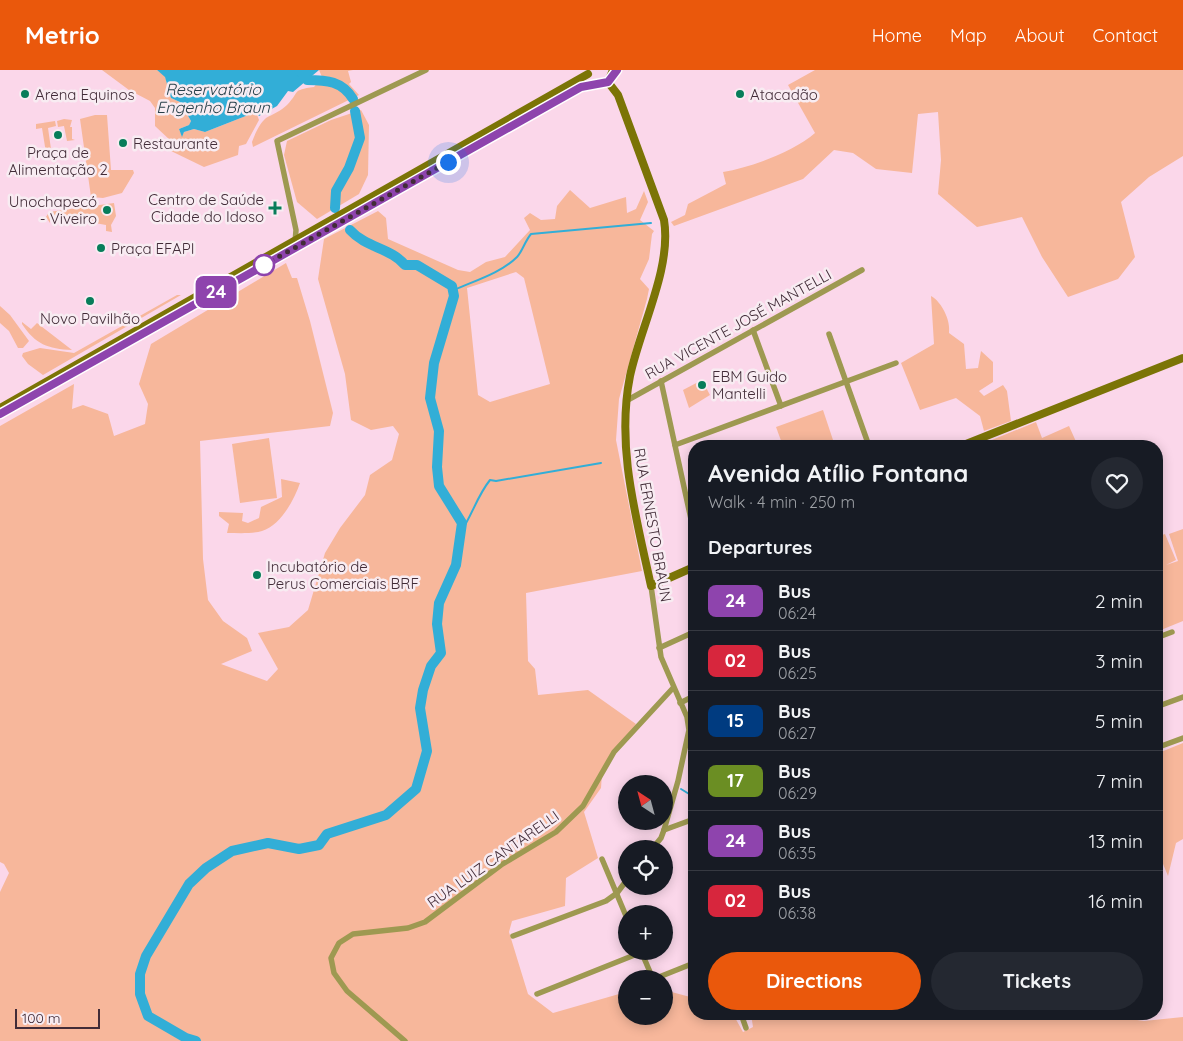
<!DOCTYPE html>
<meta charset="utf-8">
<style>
:root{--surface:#171b24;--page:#242831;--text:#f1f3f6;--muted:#9ea1a6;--line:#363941;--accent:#ea580c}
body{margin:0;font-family:Quicksand,sans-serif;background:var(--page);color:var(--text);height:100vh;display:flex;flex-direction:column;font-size:19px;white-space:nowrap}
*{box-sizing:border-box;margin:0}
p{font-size:16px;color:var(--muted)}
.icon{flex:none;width:28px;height:28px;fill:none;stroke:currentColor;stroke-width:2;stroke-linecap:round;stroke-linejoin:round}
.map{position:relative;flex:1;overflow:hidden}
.drawer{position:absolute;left:688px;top:370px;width:475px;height:580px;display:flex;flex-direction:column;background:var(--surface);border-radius:20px;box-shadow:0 2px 12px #0003}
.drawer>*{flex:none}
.badge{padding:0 10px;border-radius:8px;font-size:18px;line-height:32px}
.needle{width:32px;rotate:324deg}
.tools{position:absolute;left:618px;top:705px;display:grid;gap:10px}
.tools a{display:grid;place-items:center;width:55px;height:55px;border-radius:50%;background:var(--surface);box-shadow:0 2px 12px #0003;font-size:25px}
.scale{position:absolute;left:15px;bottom:12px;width:85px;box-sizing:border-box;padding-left:5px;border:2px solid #422c38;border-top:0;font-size:14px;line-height:18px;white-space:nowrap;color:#422c38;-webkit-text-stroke:4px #f8ecf2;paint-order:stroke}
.you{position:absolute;width:25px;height:25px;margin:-12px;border:4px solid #fff;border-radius:50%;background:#1a73e8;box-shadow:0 0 0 8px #1a73e833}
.map>.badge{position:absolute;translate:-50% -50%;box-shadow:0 0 0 2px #fff}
h2{padding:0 20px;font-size:19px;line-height:45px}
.round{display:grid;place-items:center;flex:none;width:52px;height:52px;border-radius:26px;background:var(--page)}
.headline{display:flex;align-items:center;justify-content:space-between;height:85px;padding:0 20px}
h1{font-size:24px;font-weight:800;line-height:38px}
.action{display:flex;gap:10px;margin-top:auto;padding:10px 20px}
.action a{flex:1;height:58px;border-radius:30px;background:var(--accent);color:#fff;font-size:20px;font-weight:800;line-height:58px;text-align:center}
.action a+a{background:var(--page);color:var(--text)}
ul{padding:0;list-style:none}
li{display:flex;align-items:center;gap:15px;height:60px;padding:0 20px;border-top:1px solid var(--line)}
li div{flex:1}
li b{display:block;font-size:19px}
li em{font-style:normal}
li .badge{min-width:55px;font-weight:700;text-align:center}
header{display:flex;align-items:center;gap:30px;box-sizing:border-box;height:70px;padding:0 25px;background:var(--accent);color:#fff}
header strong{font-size:24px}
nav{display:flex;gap:28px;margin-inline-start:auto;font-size:18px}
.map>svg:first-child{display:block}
</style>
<header>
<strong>Metrio</strong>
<nav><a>Home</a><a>Map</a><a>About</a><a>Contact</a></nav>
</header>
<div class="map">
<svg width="1183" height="971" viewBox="0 0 1183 971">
<rect width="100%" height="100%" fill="#fbd7ea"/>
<!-- green -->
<g fill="#f7b79b" fill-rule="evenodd">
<polygon points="102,0 157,0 165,6 171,28 180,32 191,51 189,55 179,59 182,66 184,62 194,59 205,62 256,42 259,50 246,74 239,76 238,85 204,97 171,81 172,72 155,56 155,38 150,31 129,20"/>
<path d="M319,0H353L348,1L351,12L349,14L359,25L253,77L252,72C255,64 259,54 266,48C273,44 281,41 287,35C300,22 291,20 314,17L322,7Z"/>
<path d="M815,0H1183V86L1149,107L1121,132L1135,187L1118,209L1068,227L1042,187L1022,147L977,157L938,124L941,90L938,42L918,44L912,103L876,99L853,83L834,80L803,109L674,156L671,152L685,145L688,134L726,114L723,102C752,97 793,82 815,63L788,15Z"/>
<polygon points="361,40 369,55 368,105 359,124 317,149 297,132 284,85 287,71 331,50"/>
<polygon points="95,45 107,45 111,100 133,100 134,103 122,123 103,128 91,127 80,49"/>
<polygon points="64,49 72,50 70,57 72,57 72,69 75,70 67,71 64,56 58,57 57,51"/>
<polygon points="55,51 56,56 48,58 52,86 63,85 64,87 47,89 42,58 36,59 36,54"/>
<path d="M570,120L590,138L626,127L627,143L636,139L644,121L648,132L640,150L654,161L652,164L649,189L640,209L649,219L647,229L619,329L616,370L642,501L526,523L528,591L535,599L538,625L588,620L636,654L602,704L601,718L584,742L598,788L566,808L565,836L512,851L509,862L528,924L553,943L626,922V946H664V920L694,928V944H733L743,962L753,957L751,944H1096L1144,951L1183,947V971H0V822L9,803L4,794L0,792V356L74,314L72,339L83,335L108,344L114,366L145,354L148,334L139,314L151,274L286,193L292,208H297L310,251L333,343L330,356L200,371L203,489L208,530L223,551L247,568L252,581L221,594L267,611L278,599L258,563L289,557L308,540L325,483L340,458L365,425L370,405L392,390L399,364L393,356L371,360L351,350L345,304L318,209L324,169L378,141L386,148L388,169L458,200L470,202L486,192L505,187L530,160L524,148L530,143L541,150L555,149L557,136ZM516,202L524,208L550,314L490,332L478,325L467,218Z"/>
<polygon points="114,133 116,146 111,155 112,162 106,161 106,155 67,148 50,148 50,153 46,147 49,142"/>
<polygon points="177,225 181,225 43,305 28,294 22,286 23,283 40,278 74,283"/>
<path d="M931,226C942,232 951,251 949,263L964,274L966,299L978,298L981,281L993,292V312L979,321L984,326L1003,315L1007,321L1011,351L984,361L980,346L956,328L920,340L901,293L934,274Z"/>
<polygon points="0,236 10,245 29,271 23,278 18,278 9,261 0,253"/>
<path d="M22,252L31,259L37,253L72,280C48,279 35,274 22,254Z"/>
<polygon points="702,310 710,325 689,338 683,320"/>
<polygon points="823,340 835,376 783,376 776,357"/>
<polygon points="1036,352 1042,368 1069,356 1078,376 977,376"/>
<polygon points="269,368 277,428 240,433 232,374"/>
<path d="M281,409L300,413C294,430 281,455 262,461C252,464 238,463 227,463L229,454L219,446V442L243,443L242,451L248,453L259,448L261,437L282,427Z"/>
<polygon points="1183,459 1183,551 1156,562 1156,467 1165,464 1176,490 1166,495 1178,491 1169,464"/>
<polygon points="1183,673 1183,769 1176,773 1168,806 1156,777 1156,684"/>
</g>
<!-- water -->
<polygon fill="#32aed7" points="157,0 319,0 293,22 288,21 277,36 259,46 256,42 205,62 194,59 184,62 182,67 179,59 189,55 191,51 180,32 171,28 165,7"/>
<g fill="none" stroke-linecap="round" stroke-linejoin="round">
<!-- stream -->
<g stroke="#32aed7" stroke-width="2">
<path d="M454,220C474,211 501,203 517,187C522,182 525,171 531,164L651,153"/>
<path d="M460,463C472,446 477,426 490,410L496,411L601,393"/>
<polyline points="681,719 694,727"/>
</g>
<!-- river -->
<g stroke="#32aed7" stroke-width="10">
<path d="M299,0L307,10C327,10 342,11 353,29"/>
<polyline points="335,138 336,121 349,98 360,68 355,41"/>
<path d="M196,971L186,968L148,946L140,924V904L146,886L189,814L206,798L232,781L268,773L299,779L319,775L327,764L386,745L416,719L427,681L420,638L423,620L431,596L441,583L437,554L439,533L456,495L462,453L439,416L437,397L439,361L430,328L434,293L454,226L452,216L417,195H405C391,178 366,178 350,160"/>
</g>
<!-- street -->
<g stroke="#9e9951" stroke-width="5.5">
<polyline points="295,173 296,160 277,71 426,0"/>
<polyline points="753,260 781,336"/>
<polyline points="829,264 869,376"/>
<polyline points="661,311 694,463"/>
<polyline points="626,331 862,200"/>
<polyline points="675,375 896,293"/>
<polyline points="651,516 661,587 687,647 689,660 678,711 664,760 661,768 652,779"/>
<polyline points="1156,568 1172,562"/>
<polyline points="659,578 694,562"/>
<polyline points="680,633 694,626"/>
<polyline points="1156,637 1183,627"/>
<polyline points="1156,678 1183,668"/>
<polyline points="664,760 694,749"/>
<polyline points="602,789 626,846"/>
<polyline points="513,866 606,831 617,823 626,811"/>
<polyline points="641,881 653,909"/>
<polyline points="654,909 694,893"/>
<polyline points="537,924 642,882"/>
<polyline points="741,944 746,958"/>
<polyline points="405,971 347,921 334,903 331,888 339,873 353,864 408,858 425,852 501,795 556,762 583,736 614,682 673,618"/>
</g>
<!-- secondary -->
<g stroke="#7b7406" stroke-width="8">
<path d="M608,12L618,25L664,150C672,198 640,258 630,306C616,377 636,446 651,516L694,497"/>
<polyline points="0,338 588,4"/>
<polyline points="0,344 581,17 608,12 613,0"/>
<polyline points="961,376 1183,288"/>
</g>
</g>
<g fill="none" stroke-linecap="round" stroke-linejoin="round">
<!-- line casing -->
<g stroke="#fff" stroke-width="11">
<polyline id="line" points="0,344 581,17 608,12 617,0"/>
</g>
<!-- line -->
<use href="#line" stroke="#8e44ad" stroke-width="8"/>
<!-- walk -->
<polyline stroke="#422c38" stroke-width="5" stroke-dasharray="0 9" points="264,195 448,92"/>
</g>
<!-- markers -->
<g fill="#077d5a" stroke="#f8ecf2" stroke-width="2">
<circle cx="25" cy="24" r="5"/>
<circle cx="740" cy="24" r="5"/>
<circle cx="58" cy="65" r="5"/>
<circle cx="123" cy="73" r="5"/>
<path d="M272.5 130.5h5v5h5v5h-5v5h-5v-5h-5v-5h5z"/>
<circle cx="107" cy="140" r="5"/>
<circle cx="101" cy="178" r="5"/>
<circle cx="90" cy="231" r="5"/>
<circle cx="702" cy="315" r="5"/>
<circle cx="257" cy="505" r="5"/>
</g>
<circle fill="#fff" stroke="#8e44ad" stroke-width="2.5" cx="264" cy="195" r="10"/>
<g text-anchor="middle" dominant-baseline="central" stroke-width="5" stroke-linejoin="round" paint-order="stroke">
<!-- poi labels -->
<g font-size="15" fill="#422c38" stroke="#f8ecf2" text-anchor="start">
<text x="35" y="24">Arena Equinos</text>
<text x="750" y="24">Atacadão</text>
<text x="133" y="73">Restaurante</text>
<text x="58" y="82" text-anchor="middle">Praça de<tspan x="58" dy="17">Alimentação 2</tspan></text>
<text x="264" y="129" text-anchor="end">Centro de Saúde<tspan x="264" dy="17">Cidade do Idoso</tspan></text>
<text x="97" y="131" text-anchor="end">Unochapecó<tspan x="97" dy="17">- Viveiro</tspan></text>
<text x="111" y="178">Praça EFAPI</text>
<text x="90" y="248" text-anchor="middle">Novo Pavilhão</text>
<text x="712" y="306">EBM Guido<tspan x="712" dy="17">Mantelli</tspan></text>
<text x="267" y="496">Incubatório de<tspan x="267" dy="17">Perus Comerciais BRF</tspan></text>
</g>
<!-- street labels -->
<g font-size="15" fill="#422c38" stroke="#f8ecf2">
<text transform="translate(738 254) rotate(-29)">RUA VICENTE JOSÉ MANTELLI</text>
<text transform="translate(653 455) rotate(80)">RUA ERNESTO BRAUN</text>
<text transform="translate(493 789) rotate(-35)">RUA LUIZ CANTARELLI</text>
</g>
<!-- water labels -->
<g font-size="16" font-style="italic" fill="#263f49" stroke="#f8ecf2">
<text x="213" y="19">Reservatório<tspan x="213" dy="18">Engenho Braun</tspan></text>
</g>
</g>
</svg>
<div class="tools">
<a><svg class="needle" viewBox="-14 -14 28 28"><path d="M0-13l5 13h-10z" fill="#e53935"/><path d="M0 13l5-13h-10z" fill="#9ea1a6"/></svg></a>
<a><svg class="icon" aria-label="locate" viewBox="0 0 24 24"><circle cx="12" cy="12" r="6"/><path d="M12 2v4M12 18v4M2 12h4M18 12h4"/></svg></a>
<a>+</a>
<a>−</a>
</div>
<div class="scale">100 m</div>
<div class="you" style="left:448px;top:92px"></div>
<b class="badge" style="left:216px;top:222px;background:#8e44ad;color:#fff">24</b>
<section class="drawer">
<div class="headline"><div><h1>Avenida Atílio Fontana</h1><p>Walk · 4 min · 250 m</p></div><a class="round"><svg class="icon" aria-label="heart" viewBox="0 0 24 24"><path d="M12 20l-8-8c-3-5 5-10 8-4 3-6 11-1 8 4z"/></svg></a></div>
<h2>Departures</h2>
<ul>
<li><span class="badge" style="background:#8e44ad;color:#fff">24</span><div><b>Bus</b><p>06:24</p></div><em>2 min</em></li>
<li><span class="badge" style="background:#d7263d;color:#fff">02</span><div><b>Bus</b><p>06:25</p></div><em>3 min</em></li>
<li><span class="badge" style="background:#003b80;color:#fff">15</span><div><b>Bus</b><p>06:27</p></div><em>5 min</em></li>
<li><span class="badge" style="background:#6b8e23;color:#fff">17</span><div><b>Bus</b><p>06:29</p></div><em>7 min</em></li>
<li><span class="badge" style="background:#8e44ad;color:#fff">24</span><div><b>Bus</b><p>06:35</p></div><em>13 min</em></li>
<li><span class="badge" style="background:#d7263d;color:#fff">02</span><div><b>Bus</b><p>06:38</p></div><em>16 min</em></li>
</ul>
<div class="action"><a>Directions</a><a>Tickets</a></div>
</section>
</div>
